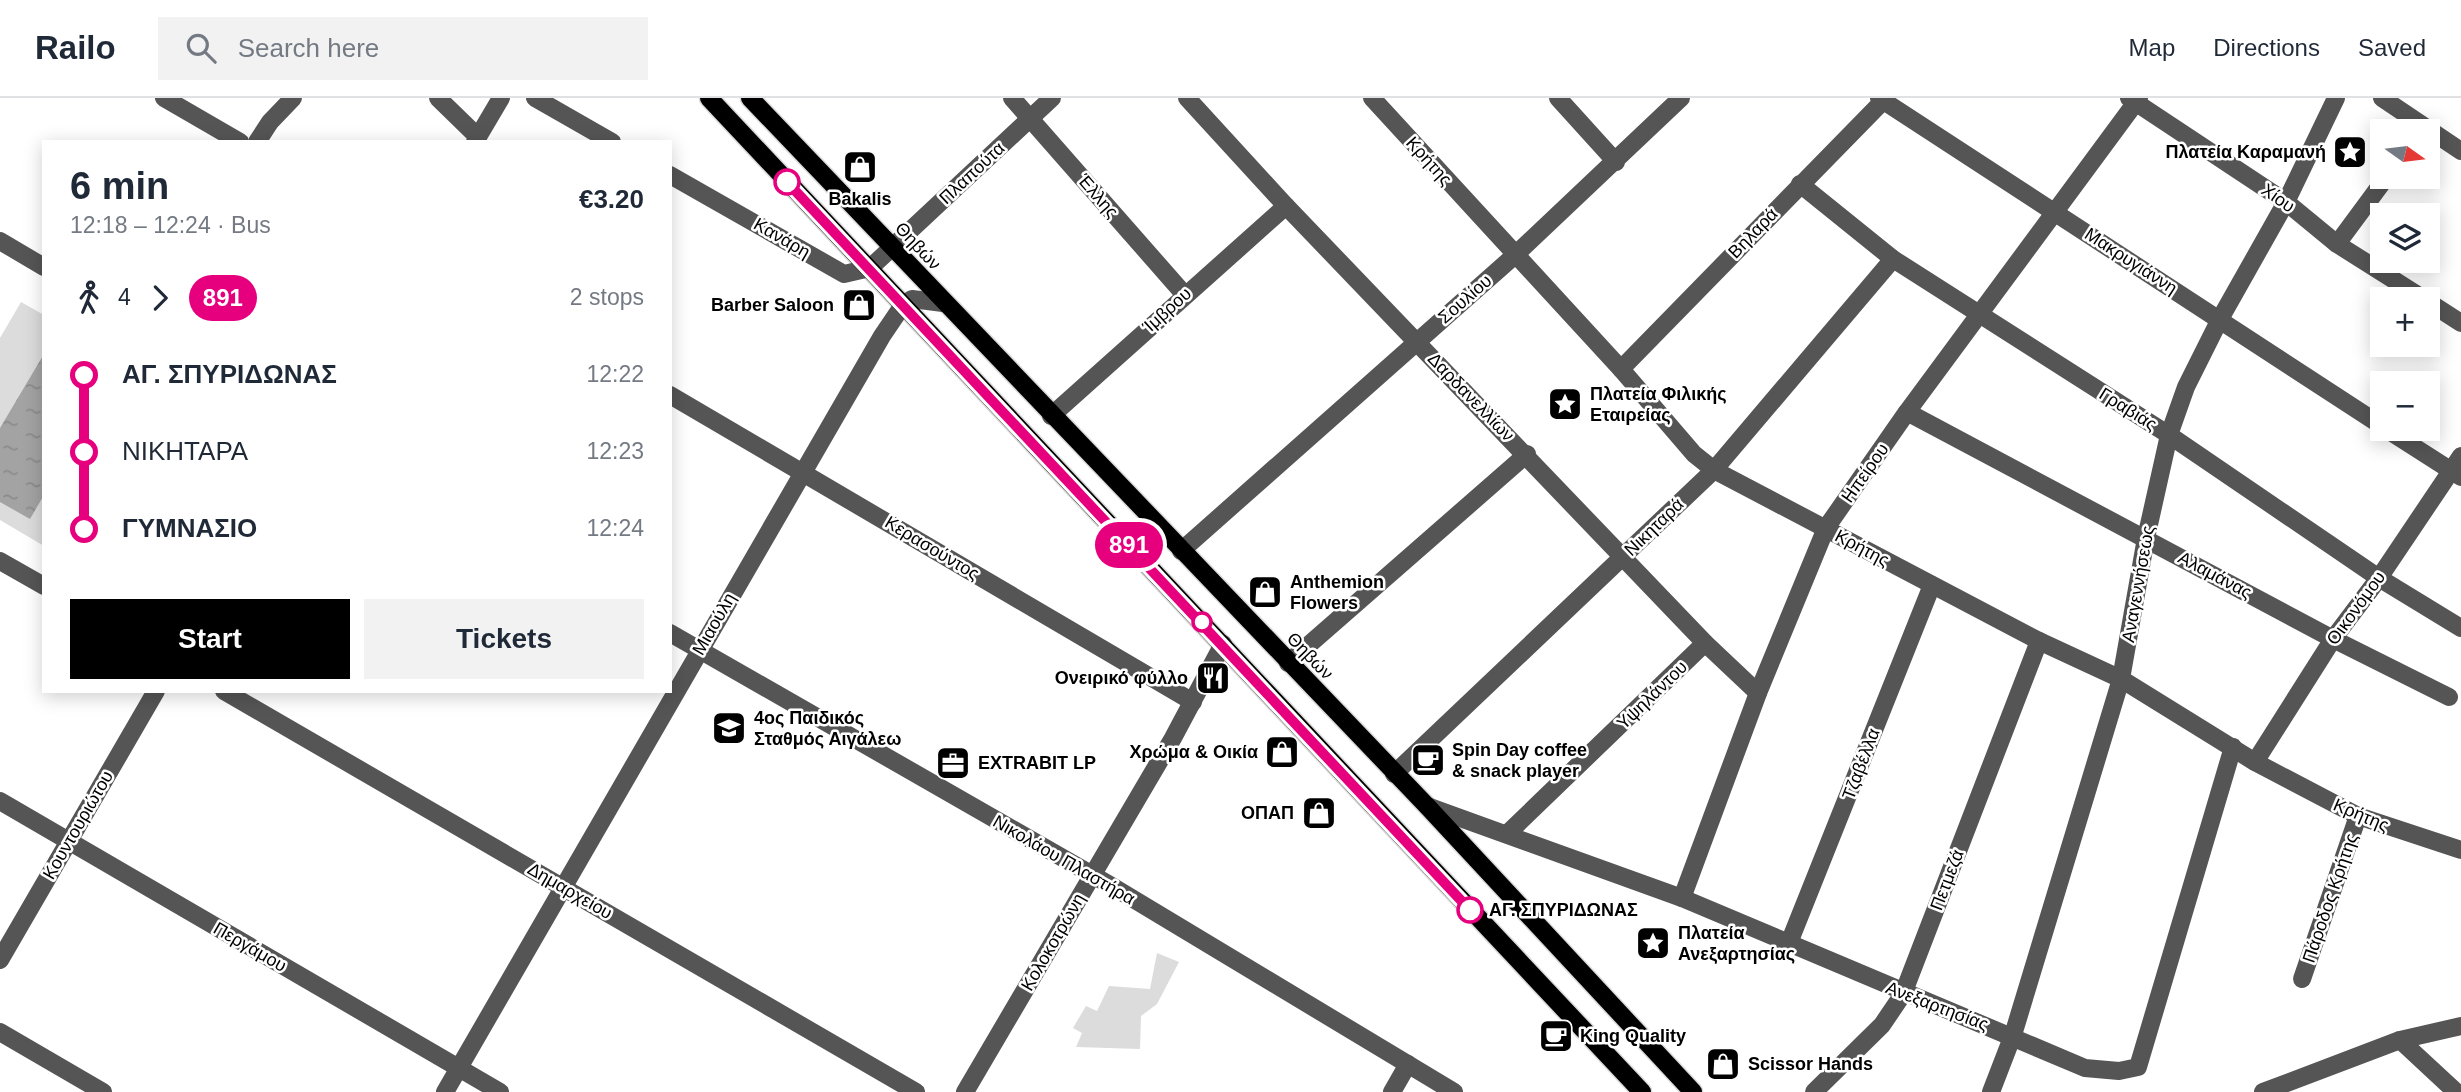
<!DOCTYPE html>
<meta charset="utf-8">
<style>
:root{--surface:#fff;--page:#f2f2f3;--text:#1f2937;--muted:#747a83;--line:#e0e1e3;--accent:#000}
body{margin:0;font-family:Helvetica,sans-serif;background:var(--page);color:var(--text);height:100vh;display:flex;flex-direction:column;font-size:26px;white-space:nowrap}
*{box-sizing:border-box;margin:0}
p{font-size:23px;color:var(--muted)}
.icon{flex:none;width:38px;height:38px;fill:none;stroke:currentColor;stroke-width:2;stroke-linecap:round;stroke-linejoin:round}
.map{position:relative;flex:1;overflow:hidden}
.panel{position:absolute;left:42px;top:42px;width:630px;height:553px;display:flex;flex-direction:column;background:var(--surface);border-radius:0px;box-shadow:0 4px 18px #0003}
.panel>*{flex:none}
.badge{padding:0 14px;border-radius:23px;font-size:24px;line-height:46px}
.needle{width:46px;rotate:104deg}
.controls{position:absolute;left:2370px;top:21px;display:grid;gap:14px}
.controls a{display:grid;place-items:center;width:70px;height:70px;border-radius:0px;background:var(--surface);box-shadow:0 4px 18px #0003;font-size:35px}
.map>.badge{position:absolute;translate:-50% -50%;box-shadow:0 0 0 4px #fff}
.legs{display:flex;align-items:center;gap:10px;height:77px;padding:0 28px;font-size:23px}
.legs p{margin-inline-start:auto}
.overview{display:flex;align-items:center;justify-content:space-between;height:119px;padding:0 28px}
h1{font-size:38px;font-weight:700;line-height:52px}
.cta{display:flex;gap:14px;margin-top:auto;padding:14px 28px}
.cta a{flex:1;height:80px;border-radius:0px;background:var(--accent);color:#fff;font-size:28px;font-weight:700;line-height:80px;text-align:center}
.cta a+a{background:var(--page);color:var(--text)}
ul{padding:0 28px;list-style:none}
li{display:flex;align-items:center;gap:24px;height:77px;font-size:26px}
li i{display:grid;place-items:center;width:10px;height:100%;margin:0 9px;background:currentColor}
li i::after{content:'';width:18px;height:18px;margin:-9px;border:5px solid;border-radius:50%;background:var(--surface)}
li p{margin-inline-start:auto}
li:first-child i{background:linear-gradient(#0000 50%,currentColor 0)}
li:last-child i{background:linear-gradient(currentColor 50%,#0000 0)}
header{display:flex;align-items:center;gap:42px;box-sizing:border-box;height:98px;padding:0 35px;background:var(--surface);border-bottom:2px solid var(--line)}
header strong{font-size:33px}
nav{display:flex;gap:38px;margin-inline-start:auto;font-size:24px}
.search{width:490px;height:63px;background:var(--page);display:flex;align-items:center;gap:18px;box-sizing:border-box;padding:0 24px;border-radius:0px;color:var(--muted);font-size:26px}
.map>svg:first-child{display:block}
</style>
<header>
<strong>Railo</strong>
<div class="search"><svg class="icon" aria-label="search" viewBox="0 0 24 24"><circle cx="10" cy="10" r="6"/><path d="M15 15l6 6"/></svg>Search here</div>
<nav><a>Map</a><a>Directions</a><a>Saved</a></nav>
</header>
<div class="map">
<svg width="2461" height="994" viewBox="0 0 2461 994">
<defs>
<pattern id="water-ripples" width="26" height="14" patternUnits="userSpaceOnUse" patternTransform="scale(1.75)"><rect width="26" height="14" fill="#a3a3a3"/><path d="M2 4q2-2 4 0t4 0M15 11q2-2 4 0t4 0" fill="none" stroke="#8b8b8b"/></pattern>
</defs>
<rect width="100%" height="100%" fill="#fff"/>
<!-- green -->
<g fill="#dcdcdc">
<polygon points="21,204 44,217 44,448 0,422 0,240"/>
<polygon points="1157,855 1179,864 1157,906 1141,918 1140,951 1076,949 1082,935 1073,930 1086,908 1097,913 1109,888 1150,891"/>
</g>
<!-- water -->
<polygon fill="url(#water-ripples)" points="44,256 44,397 30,421 0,404 0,330"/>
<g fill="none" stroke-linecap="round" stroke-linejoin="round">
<!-- major casing -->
<g stroke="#dbdbdb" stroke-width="21">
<g id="major">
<polyline points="709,0 1642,994"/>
<polyline points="750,0 1427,708 1693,994"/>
</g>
</g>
<!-- minor -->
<g stroke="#555" stroke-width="18">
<polyline points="164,0 240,44"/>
<polyline points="438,0 478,39"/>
<polyline points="535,0 612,44"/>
<polyline points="1012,0 1184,196"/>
<polyline points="1187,0 1286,108 1705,545 1758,595"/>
<polyline points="1372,0 1621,271 1694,356 1714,372 2039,543 2121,581 2255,664 2358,718 2461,752"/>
<polyline points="1558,0 1616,64"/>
<polyline points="1879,0 2382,328"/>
<polyline points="2129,0 2286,104 2337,146 2424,201"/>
<polyline points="2382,0 2461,53"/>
<polyline points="257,44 270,24 293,0"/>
<polyline points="475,44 501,0"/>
<polyline points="670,77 844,176 870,170 1052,0"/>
<polyline points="1800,86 1893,161 2169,337 2379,480 2461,530"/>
<polyline points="0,143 44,169"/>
<polyline points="2337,146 2385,81"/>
<polyline points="2427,203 2461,225"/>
<polyline points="1621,271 1886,0"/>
<polyline points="670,297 1193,604"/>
<polyline points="1907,314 2333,541 2449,599"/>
<polyline points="1051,318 1286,108"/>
<polyline points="2386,331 2461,379"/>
<polyline points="1181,453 1514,158 1681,0"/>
<polyline points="0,463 44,488"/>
<polyline points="670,535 1110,787 1454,994"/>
<polyline points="1288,565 1527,356"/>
<polyline points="224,593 916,994"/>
<polyline points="2255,664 2333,541 2379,480 2461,358"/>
<polyline points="1394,676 1714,372 1893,161"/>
<polyline points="0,703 500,994"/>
<polyline points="1427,708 1682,800 2085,970 2119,973 2138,969 2233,649"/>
<polyline points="1508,735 1705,545"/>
<polyline points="1682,800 1758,595 1826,430 1907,314 2139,0"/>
<polyline points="1789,845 1932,487"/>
<polyline points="0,862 156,593"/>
<polyline points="2302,881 2358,718"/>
<polyline points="0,934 103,994"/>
<polyline points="2400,942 2456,994"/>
<polyline points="445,994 882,238 903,207 912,201 943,205"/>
<polyline points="965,994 1173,640 1223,546"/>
<polyline points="1392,994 1408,966"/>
<polyline points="1814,994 1882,927 1903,896 2039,543"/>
<polyline points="1991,994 2013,937 2121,581 2146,440 2169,337 2186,289 2220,221 2286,104 2336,0"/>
<polyline points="2263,994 2400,942 2461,928"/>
</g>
<!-- major -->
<use href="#major" stroke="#000" stroke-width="18"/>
</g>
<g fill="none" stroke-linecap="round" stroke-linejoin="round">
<!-- line-1 casing -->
<g stroke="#fff" stroke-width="16">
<polyline id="line-1" points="787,84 1470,812"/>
</g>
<!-- line-1 -->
<use href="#line-1" stroke="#e6007e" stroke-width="10"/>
</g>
<!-- icons -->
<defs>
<g id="sight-square" transform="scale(1.75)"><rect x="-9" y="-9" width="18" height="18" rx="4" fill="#000" stroke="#fff"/><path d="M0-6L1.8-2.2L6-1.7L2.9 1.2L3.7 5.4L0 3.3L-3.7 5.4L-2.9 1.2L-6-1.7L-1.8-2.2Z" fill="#fff"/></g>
<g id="shop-square" transform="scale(1.75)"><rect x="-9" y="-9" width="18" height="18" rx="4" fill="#000" stroke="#fff"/><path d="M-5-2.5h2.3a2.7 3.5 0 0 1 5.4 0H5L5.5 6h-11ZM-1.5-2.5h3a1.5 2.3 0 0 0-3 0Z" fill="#fff"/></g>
<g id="restaurant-square" transform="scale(1.75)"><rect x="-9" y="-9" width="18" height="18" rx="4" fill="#000" stroke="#fff"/><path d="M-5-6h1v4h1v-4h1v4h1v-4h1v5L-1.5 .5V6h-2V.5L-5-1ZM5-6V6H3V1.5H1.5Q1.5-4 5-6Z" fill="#fff"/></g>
<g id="school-square" transform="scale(1.75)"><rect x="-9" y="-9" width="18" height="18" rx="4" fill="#000" stroke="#fff"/><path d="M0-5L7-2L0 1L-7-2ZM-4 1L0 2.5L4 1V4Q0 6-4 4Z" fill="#fff"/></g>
<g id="cafe-square" transform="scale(1.75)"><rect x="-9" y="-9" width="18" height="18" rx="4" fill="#000" stroke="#fff"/><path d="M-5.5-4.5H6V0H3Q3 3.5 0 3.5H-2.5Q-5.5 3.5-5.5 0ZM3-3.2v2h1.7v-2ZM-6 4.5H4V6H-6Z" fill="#fff"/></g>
<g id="office-square" transform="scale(1.75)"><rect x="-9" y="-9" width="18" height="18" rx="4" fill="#000" stroke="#fff"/><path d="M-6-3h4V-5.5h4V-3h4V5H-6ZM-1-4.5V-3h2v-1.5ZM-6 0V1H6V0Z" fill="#fff"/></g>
</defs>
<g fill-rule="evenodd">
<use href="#sight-square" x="2350" y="54"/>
<use href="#shop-square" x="860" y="69"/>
<use href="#shop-square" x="859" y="207"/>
<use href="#sight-square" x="1565" y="306"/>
<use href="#shop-square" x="1265" y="494"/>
<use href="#restaurant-square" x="1213" y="580"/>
<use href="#school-square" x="729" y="630"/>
<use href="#shop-square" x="1282" y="654"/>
<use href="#cafe-square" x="1428" y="662"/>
<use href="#office-square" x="953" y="665"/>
<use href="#shop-square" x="1319" y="715"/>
<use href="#sight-square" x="1653" y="845"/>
<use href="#cafe-square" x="1556" y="938"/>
<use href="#shop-square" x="1723" y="966"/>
</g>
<!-- markers -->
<g fill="#fff" stroke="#e6007e" stroke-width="3.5">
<circle cx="787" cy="84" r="12"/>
<circle cx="1202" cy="524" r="9"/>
<circle cx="1470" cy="812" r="12"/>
</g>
<g text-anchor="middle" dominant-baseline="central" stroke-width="5" stroke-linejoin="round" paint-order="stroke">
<!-- poi labels -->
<g font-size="18" font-weight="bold" fill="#000" stroke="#fff" text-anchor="start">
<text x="2326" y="54" text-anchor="end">Πλατεία Καραμανή</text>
<text x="860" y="101" text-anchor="middle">Bakalis</text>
<text x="834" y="207" text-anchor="end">Barber Saloon</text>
<text x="1590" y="296">Πλατεία Φιλικής<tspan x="1590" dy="21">Εταιρείας</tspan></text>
<text x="1290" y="484">Anthemion<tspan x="1290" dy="21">Flowers</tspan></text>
<text x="1188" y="580" text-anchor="end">Ονειρικό φύλλο</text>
<text x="754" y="620">4ος Παιδικός<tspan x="754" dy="21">Σταθμός Αιγάλεω</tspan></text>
<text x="1452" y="652">Spin Day coffee<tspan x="1452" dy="21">&amp; snack player</tspan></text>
<text x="1258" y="654" text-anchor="end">Χρώμα &amp; Οικία</text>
<text x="978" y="665">EXTRABIT LP</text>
<text x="1294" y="715" text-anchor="end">ΟΠΑΠ</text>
<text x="1678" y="835">Πλατεία<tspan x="1678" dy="21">Ανεξαρτησίας</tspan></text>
<text x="1580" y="938">King Quality</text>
<text x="1748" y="966">Scissor Hands</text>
</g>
<!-- street labels -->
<g font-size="18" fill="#000" stroke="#fff">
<text transform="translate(1429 63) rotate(48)">Κρήτης</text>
<text transform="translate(972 75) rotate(-43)">Πλαπούτα</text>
<text transform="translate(1098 98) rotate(49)">Έλλης</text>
<text transform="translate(2278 100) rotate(35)">Χίου</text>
<text transform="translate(1753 135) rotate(-46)">Βηλαρά</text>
<text transform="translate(782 140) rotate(30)">Κανάρη</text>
<text transform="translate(918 148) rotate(47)">Θηβών</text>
<text transform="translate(2131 163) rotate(33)">Μακρυγιάννη</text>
<text transform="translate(1465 201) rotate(-41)">Σουλίου</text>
<text transform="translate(1167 212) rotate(-42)">Ίμβρου</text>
<text transform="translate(1471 299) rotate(46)">Δαρδανελλίων</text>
<text transform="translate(2128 311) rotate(32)">Γραβιάς</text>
<text transform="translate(1865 375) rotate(-55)">Ηπείρου</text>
<text transform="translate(1654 429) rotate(-44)">Νικηταρά</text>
<text transform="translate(932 450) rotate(31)">Κερασούντος</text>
<text transform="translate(1862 450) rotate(28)">Κρήτης</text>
<text transform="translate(2215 477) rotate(28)">Αλαμάνας</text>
<text transform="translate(2138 486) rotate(-80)">Αναγεννήσεως</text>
<text transform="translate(2356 510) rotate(-54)">Οικονόμου</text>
<text transform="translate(714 526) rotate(-60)">Μιαούλη</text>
<text transform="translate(1310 558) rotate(46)">Θηβών</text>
<text transform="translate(1652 597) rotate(-44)">Υψηλάντου</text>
<text transform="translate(1861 666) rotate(-69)">Τζαβέλλα</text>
<text transform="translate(2361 717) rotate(23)">Κρήτης</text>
<text transform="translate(78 727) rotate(-60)">Κουντουριώτου</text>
<text transform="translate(1064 762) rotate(30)">Νικολάου Πλαστήρα</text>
<text transform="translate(1947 782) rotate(-69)">Πετμεζά</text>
<text transform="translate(570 793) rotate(30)">Δημαρχείου</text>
<text transform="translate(2330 800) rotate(-71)">Πάροδος Κρήτης</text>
<text transform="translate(1053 844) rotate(-60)">Κολοκοτρώνη</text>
<text transform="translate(250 849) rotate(30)">Περγάμου</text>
<text transform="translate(1937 908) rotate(21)">Ανεξαρτησίας</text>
</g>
<!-- stop labels -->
<g font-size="18" font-weight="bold" fill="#000" stroke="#fff" text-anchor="start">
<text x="1489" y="812">ΑΓ. ΣΠΥΡΙΔΩΝΑΣ</text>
</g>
</g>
</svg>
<div class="controls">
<a><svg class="needle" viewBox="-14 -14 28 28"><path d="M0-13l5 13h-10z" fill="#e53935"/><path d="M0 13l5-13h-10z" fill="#747a83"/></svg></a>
<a><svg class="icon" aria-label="layers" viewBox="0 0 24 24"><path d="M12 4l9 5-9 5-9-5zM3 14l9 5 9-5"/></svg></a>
<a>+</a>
<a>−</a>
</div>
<b class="badge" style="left:1129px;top:447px;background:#e6007e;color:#fff">891</b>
<section class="panel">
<div class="overview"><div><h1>6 min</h1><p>12:18 – 12:24 · Bus</p></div><b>€3.20</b></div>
<div class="legs"><svg class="icon" aria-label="walk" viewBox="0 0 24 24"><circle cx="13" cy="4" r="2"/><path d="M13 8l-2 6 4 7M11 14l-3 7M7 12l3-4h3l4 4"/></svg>4<svg class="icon" aria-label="forward" viewBox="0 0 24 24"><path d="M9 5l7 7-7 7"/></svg><b class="badge" style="background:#e6007e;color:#fff">891</b><p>2 stops</p></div>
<ul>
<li><i style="color:#e6007e"></i><b>ΑΓ. ΣΠΥΡΙΔΩΝΑΣ</b><p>12:22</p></li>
<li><i style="color:#e6007e"></i><span>ΝΙΚΗΤΑΡΑ</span><p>12:23</p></li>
<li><i style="color:#e6007e"></i><b>ΓΥΜΝΑΣΙΟ</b><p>12:24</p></li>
</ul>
<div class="cta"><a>Start</a><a>Tickets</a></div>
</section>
</div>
